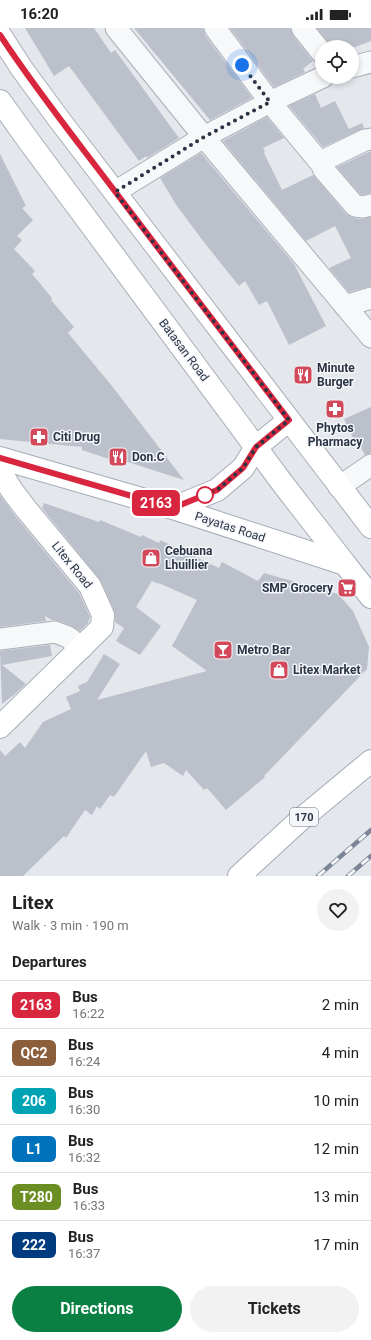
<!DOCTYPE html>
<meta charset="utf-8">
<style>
:root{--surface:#fff;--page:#f2f2f2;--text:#222;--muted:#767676;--line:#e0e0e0;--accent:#0b8043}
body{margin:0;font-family:Roboto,sans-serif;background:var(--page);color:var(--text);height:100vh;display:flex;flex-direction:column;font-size:15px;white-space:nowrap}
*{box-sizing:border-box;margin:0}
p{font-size:13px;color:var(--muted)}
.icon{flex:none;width:22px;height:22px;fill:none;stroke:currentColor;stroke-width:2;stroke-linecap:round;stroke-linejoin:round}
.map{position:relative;height:848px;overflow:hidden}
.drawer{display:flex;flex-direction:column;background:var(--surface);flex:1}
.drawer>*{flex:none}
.badge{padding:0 8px;border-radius:6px;font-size:14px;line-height:26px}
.fabs{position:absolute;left:315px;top:12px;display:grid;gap:8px}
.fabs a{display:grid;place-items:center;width:44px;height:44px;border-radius:50%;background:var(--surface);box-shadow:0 2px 6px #0003;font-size:20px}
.you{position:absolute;width:20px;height:20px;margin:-10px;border:3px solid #fff;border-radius:50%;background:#1a73e8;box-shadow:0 0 0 6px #1a73e833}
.map>.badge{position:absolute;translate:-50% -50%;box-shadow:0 0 0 2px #fff}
h2{padding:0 12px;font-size:15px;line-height:36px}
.round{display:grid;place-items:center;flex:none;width:42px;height:42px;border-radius:21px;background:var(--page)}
.summary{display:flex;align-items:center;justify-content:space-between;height:68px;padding:0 12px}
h1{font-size:19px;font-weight:700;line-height:30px}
.primary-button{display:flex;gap:8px;margin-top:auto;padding:8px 12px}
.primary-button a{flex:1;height:46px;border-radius:24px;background:var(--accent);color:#fff;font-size:16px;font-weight:700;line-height:46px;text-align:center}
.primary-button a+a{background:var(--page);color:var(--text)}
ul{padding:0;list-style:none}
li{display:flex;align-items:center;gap:12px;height:48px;padding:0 12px;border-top:1px solid var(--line)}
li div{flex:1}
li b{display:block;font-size:15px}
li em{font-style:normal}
li .badge{min-width:44px;font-weight:700;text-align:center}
.status{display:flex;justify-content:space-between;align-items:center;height:28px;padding:0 20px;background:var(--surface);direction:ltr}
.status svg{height:11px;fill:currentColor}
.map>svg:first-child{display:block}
</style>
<div class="status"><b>16:20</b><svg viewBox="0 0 49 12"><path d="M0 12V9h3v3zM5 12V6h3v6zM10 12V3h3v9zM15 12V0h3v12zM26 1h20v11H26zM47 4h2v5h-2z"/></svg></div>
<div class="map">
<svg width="371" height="848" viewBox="0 0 371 848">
<rect width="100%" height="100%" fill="#e4e7ec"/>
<!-- building -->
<g fill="#bbc0ca">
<polygon points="25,0 94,0 111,25 115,22 179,110 147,130 146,128 139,133 69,38 54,48"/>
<polygon points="134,0 203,0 205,7 252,70 210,92"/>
<polygon points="230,0 290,0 293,8 313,33 303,41 305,44 274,59"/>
<polygon points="317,0 371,0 371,13 355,19 332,19"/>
<polygon points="315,66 321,80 335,73 349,101 362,95 364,100 323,119 289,78"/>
<polygon points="267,89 284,110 263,120 265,124 264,125 282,162 313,147 346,186 354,190 362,191 371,189 371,258 349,264 329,240 351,230 335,198 306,213 223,113"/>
<polygon points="371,123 371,165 361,167 337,139"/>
<polygon points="201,125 294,236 326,298 289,317 267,273 259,277 245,253 239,258 203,213 177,178 160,150"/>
<polygon points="0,126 26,178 22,180 33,192 17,208 22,212 14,221 35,243 32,246 52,270 51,272 74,299 68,305 112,358 184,452 109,428 109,431 82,422 82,419 0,411"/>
<polygon points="371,379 371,425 365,427 356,411 354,412 344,391"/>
<polygon points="0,467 16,489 79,565 90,589 88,595 80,603 72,598 59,593 52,592 45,588 46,593 0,599"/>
<polygon points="44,475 99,494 100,492 141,509 142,507 159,515 160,512 219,540 222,534 258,553 264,545 338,566 353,583 369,619 367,641 264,748 265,749 226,782 207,760 204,762 186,742 183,748 164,735 151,739 146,723 114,769 110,767 100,781 97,778 92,787 85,782 66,810 64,808 23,848 0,848 0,722 5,728 20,714 25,720 43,694 71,681 66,669 80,663 78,658 87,654 104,626 120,636 97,672 207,643 172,618 197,572 159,555 159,556 152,553 136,579 161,598 140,627 116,613 124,600 115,594 114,582 101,553 42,480"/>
<polygon points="50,617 52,628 2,637 26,656 15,666 2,676 0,623"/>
</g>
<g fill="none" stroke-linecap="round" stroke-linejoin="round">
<!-- street casing -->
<g stroke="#a9aeb7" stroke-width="23">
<g id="street">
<polyline points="116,0 204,109 371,309"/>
<polyline points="215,0 270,74 322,137"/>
<polyline points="302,0 322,25"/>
<polyline points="352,39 371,34"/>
<polyline points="371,111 365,112 324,132 322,137 324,142 355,178 363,179 371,177"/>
<polyline points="115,164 204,109 270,74 323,49"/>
<polyline points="345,278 371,270"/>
<polyline points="339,459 371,437"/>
<polyline points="0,611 55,604 68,609 82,620"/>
</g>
</g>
<!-- secondary casing -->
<g stroke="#a9aeb7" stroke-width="24">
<g id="secondary">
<polyline points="0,7 22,41 58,90 371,499"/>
<polyline points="0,73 28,112 283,456 345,536"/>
<polyline points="0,443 13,464 26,481 90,558 103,587 102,599 0,699"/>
</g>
</g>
<!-- primary casing -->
<g stroke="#a3abb8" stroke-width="24">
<g id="primary">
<polyline points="0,430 173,480 345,536 371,569"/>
<polyline points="173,480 217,462 243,440 256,419 289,392"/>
<polyline points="239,848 300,792 371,733"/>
</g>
</g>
<!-- street -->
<use href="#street" stroke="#f7f8fa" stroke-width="21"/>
<!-- secondary -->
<use href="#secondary" stroke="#fff" stroke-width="22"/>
<!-- primary -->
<use href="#primary" stroke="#fff" stroke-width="22"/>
<!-- rail casing -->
<g stroke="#7d8696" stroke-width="4.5">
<g id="rail">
<polyline points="318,848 371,802"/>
<polyline points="348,848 371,828"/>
</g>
</g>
<!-- rail -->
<use href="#rail" stroke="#f4f6f9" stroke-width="3" stroke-dasharray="9" stroke-linecap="butt"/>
</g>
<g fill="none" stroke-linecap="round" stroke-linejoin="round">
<!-- line casing -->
<g stroke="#fff" stroke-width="9">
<path id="line" d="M0,7C36,62 77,113 117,166C174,241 232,317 289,392L256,419L243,440L217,462L173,480L0,430"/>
</g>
<!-- line -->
<use href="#line" stroke="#d7263d" stroke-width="6"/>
<!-- walk -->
<polyline stroke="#2b3445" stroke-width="4" stroke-dasharray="0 7.2" points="205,467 202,468 217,462 243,440 256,419 289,392 115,164 204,109 270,74 242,37"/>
</g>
<!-- icons -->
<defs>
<g id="restaurant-square" transform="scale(1)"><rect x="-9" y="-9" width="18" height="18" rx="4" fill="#d1495b" stroke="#f4f6f9"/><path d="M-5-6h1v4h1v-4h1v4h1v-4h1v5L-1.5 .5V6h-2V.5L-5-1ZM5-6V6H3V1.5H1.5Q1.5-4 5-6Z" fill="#fff"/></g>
<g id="pharmacy-square" transform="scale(1)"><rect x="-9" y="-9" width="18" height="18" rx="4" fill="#d1495b" stroke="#f4f6f9"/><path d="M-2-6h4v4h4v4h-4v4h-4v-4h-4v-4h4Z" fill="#fff"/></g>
<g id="shop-square" transform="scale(1)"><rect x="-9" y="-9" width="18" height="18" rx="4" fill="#d1495b" stroke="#f4f6f9"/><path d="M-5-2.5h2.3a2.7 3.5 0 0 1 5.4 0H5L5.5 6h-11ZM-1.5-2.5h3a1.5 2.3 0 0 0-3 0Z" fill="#fff"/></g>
<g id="supermarket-square" transform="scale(1)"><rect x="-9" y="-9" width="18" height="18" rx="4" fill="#d1495b" stroke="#f4f6f9"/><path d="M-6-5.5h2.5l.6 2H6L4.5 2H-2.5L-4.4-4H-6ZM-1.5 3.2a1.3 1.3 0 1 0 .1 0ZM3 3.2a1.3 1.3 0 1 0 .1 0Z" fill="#fff"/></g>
<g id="bar-square" transform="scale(1)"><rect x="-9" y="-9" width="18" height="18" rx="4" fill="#d1495b" stroke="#f4f6f9"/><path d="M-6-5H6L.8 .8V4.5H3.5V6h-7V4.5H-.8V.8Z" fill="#fff"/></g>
</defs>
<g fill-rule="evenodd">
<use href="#restaurant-square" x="303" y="347"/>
<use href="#pharmacy-square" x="335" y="381"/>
<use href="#pharmacy-square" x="39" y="409"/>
<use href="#restaurant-square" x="118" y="429"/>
<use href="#shop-square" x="151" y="530"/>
<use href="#supermarket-square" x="347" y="560"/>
<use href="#bar-square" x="223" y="622"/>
<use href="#shop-square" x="279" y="642"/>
</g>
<!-- markers -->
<circle fill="#fff" stroke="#d7263d" stroke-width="2" cx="205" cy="467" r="8"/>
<g text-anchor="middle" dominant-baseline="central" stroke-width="3" stroke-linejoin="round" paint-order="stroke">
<!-- shield labels -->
<rect fill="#f4f6f9" stroke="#676e7b" stroke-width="1" x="290" y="780" width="28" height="18" rx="3"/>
<g font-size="11" font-weight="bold" fill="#2b3445">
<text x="304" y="789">170</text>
</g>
<!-- street labels -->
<g font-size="12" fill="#2b3445" stroke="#f4f6f9">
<text transform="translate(184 322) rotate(53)">Batasan Road</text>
<text transform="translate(230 499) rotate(18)">Payatas Road</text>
<text transform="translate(72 537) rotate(51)">Litex Road</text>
</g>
<!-- poi labels -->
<g font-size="12" font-weight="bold" fill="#2b3445" stroke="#f4f6f9" text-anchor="start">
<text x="317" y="340">Minute<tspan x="317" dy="14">Burger</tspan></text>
<text x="335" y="400" text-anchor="middle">Phytos<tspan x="335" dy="14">Pharmacy</tspan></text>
<text x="53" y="409">Citi Drug</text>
<text x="132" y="429">Don.C</text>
<text x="165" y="523">Cebuana<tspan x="165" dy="14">Lhuillier</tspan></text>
<text x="333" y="560" text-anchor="end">SMP Grocery</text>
<text x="237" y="622">Metro Bar</text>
<text x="293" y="642">Litex Market</text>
</g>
</g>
</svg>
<div class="fabs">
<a><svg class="icon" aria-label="locate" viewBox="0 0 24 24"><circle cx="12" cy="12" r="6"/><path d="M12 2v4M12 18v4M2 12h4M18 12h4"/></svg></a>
</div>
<div class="you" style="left:242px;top:37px"></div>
<b class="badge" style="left:156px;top:475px;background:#d7263d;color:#fff">2163</b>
</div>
<section class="drawer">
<div class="summary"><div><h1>Litex</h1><p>Walk · 3 min · 190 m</p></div><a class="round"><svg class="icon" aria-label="heart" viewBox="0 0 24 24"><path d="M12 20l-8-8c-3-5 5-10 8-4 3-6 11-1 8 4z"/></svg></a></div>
<h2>Departures</h2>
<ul>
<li><span class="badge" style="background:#d7263d;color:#fff">2163</span><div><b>Bus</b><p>16:22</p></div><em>2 min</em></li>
<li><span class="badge" style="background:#8b5e3c;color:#fff">QC2</span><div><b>Bus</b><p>16:24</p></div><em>4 min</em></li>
<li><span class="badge" style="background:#00a3b4;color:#fff">206</span><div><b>Bus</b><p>16:30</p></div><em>10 min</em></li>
<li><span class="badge" style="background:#0072bc;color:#fff">L1</span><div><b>Bus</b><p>16:32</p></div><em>12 min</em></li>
<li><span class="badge" style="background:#6b8e23;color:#fff">T280</span><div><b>Bus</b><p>16:33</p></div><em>13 min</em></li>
<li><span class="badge" style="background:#003b80;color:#fff">222</span><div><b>Bus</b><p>16:37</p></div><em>17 min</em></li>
</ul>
<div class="primary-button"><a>Directions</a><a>Tickets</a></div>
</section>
